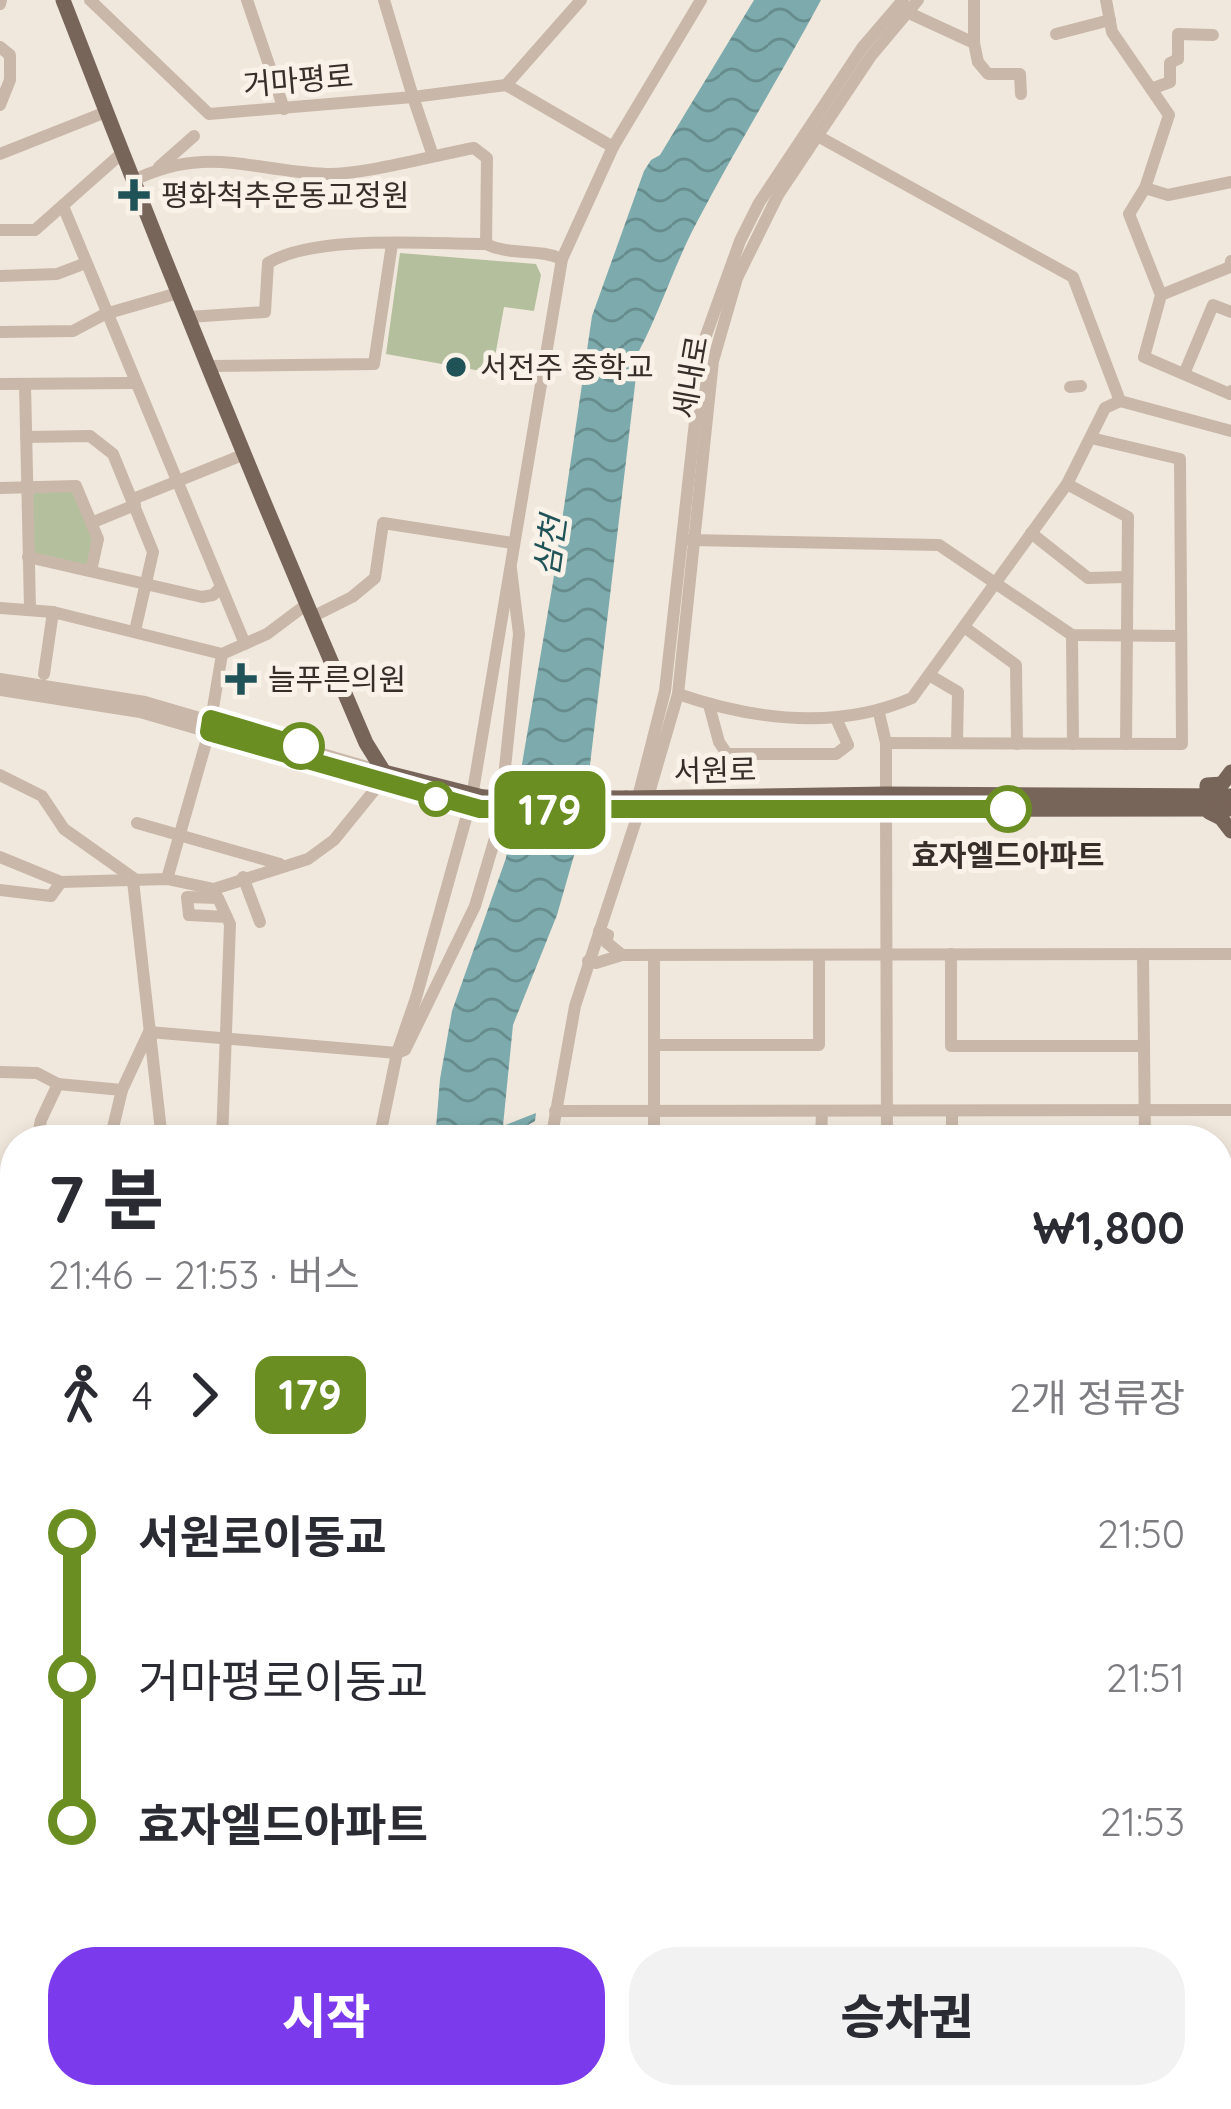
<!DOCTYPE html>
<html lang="ko">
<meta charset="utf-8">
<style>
:root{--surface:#fff;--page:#f2f2f3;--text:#2b2b33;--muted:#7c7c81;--accent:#7c3aed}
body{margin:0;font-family:Quicksand,"Noto Sans KR",sans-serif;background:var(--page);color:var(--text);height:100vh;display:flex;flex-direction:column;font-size:45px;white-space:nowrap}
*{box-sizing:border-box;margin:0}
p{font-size:39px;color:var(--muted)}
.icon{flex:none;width:66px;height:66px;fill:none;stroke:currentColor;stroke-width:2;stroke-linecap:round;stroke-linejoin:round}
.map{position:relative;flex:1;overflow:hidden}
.side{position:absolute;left:0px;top:1125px;width:1233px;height:984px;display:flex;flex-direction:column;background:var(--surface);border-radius:48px 48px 0 0;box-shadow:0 6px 18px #0003}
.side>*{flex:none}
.badge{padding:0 24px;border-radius:18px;font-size:42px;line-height:78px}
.map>.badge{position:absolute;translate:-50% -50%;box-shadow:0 0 0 6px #fff}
.legs{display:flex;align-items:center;gap:18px;height:132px;padding:0 48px;font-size:39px}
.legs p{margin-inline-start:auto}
.headline{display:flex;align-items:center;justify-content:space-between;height:204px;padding:0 48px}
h1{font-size:66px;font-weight:800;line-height:90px}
.cta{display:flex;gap:24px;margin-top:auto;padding:24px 48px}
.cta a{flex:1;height:138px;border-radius:48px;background:var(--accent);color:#fff;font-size:48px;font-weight:800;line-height:138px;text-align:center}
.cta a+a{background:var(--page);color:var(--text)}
ul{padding:0 48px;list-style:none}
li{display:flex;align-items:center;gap:42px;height:144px;font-size:45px}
li i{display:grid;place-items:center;width:18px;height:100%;margin:0 15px;background:currentColor}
li i::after{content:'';width:30px;height:30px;margin:-15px;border:9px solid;border-radius:50%;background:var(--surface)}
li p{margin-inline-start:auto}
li:first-child i{background:linear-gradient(#0000 50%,currentColor 0)}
li:last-child i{background:linear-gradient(currentColor 50%,#0000 0)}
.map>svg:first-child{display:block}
</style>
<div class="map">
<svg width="1231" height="2109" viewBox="0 0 1231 2109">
<defs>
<pattern id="water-waves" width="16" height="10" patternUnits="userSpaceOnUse" patternTransform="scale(3)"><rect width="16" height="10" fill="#7dabad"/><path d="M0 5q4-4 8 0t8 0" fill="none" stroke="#678c8d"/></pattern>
</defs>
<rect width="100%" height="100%" fill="#f1e8dd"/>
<!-- green -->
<g fill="#b4c09d">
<polygon points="400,253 536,264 541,275 534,311 504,307 492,373 386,354"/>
<polygon points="76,486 98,539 91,571 28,557 27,488"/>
<polygon points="201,2094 304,2094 304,2109 202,2109"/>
</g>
<!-- water -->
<path fill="url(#water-waves)" d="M754,0H821C781,75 736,147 697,222C675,263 661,309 639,351L583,824L557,915L513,1025L503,1126L536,1113L535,1121L502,1140H435L440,1079L452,1011L506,858L553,582L592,316L644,171L651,160L660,155Z"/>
<!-- pier -->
<polygon fill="#f1e8dd" points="592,783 589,825 505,825 511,784"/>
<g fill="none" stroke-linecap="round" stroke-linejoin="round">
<!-- river -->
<polyline stroke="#7dabad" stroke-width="15" points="377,2109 379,2094"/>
<!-- minor -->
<g stroke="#c9b8a9" stroke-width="12">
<polyline points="90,0 209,114 413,97 433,156"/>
<polyline points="247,0 284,109"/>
<polyline points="384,0 413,97 506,85 613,147"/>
<polyline points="974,0 974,43"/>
<polyline points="1106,0 1112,32 1169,115 1145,188 1129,214 1161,295 1144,357 1230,394 1231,391"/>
<polyline points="0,4 1,0"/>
<polyline points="909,13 974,43 978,62 988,74 1020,74 1021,94"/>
<polyline points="1056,34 1110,20"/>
<polyline points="0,47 10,55 10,80 0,105"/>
<polyline points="506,85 581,0"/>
<polyline points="1151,89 1170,82 1170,63 1178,59 1178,34 1213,35"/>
<polyline points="814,134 1073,277 1120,401 1231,431"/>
<polyline points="0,154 106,112"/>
<polyline points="159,167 194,136"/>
<path d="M132,181C207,144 250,171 326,174C363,175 435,155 474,148L487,158L486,244"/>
<polyline points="1145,188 1168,195 1231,182"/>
<polyline points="63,206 245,644"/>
<polyline points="0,230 35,230 122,153"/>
<polyline points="0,276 57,274 86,263"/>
<polyline points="1161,295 1230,267 1231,261"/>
<path d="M189,317L265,312L268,263C316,234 429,244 486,244C510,256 538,248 562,259"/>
<polyline points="0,332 73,331 105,314 178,293"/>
<polyline points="210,366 374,364 392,244"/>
<polyline points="1184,374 1213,305 1231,312"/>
<polyline points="0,384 133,383"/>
<polyline points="25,384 30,608"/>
<polyline points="1070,387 1081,386"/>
<polyline points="26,437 90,436 113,454 153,552 135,631"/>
<polyline points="1067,484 1128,517 1126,744"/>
<polyline points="0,488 76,486 98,539 91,571"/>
<polyline points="133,499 245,454"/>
<polyline points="91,523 135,505"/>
<polyline points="1031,533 1088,578 1127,577"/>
<polyline points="690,540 939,545 1072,635 1181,636"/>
<polyline points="28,557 202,597 213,595 220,588"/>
<polyline points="0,608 53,612 222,654 267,634 307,604"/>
<polyline points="312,617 352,597 375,578 383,523 512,543"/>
<polyline points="964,627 1016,665 1017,744"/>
<polyline points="1072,635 1073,744"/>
<polyline points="44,674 53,612"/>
<polyline points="929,675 958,692 957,743"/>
<polyline points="0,679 145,702 384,772"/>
<polyline points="0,690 140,712 381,782 334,840 308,859 214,889 167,879 61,882 0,857"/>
<path d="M678,694C754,720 838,730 912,698L1067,484L1105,408L1120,401"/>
<polyline points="709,705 719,742 727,754 836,754 848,745 836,718"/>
<polyline points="879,713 886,743 886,794"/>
<polyline points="886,743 1182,744 1180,459 1091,438"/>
<polyline points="0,775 42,796 64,829 136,880"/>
<polyline points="647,800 678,694 713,361 737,278 778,195 871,56 918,0"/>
<polyline points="886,810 887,1140"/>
<polyline points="137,823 280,864"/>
<polyline points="243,877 260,922"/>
<polyline points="167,879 209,732 222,654"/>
<polyline points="133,881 162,1140"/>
<polyline points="0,890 51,896 61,882"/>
<polyline points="599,931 608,935 606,942 622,955"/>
<polyline points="951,954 951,1046 1143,1046"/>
<polyline points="1143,954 1145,1140"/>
<polyline points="654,955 654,1140"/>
<polyline points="588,961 596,963 622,955 1231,954"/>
<polyline points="149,1032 397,1053 405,1050 475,906 499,825 519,634 511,569"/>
<polyline points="655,1045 819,1045 819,957"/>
<polyline points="0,1072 37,1073 58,1084 41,1120 37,1140"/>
<polyline points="58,1084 122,1090"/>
<polyline points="555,1111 1231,1110"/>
<polyline points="952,1112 952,1140"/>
<polyline points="110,1140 122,1090 148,1034"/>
<polyline points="222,1140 230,924 218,898 187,897 189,915 227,917"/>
<polyline points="379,1140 397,1053 416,998 472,797 562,259 613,147 701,0"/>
<polyline points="551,1140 575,1006 639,811 638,797 665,691 704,341 740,241 759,203 862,48 903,0"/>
<polyline points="821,1140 822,1112"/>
<polyline points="6,1204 15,1191"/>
<polyline points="0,1289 15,1291"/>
<polyline points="1218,1354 1231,1354"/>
<polyline points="0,1400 15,1399"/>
<polyline points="0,1531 15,1531"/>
<polyline points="1218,1561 1231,1543"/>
<polyline points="0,1572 15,1572"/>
<polyline points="1218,1572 1231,1571"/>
<polyline points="1218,1587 1231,1587"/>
<polyline points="0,1588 15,1588"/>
<polyline points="1218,1601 1231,1613"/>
<polyline points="0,1633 15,1632"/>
<polyline points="0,1704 15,1704"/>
<polyline points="0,1786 15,1785"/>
<polyline points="0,1837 15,1837"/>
<polyline points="1218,1863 1231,1863"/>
<polyline points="0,1973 15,1972"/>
<polyline points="59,2094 60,2109"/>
<polyline points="526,2094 528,2109"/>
<polyline points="324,2109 324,2094"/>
</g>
<!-- major -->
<g stroke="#78655a" stroke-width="15">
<path d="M63,0C159,250 260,497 366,743L384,772L381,782L480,809"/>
<polyline points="384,772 483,797"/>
<polyline points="1207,796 1207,785 1222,784 1231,772"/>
<polyline points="626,798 886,794 1231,796"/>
<polyline points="623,810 1231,809"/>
<polyline points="1209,812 1221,818 1231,831"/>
</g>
<!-- major-bridge -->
<g stroke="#78655a" stroke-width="15">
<polyline points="483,797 626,798"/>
<polyline points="480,809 623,810"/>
</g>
</g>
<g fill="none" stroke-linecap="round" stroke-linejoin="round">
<!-- line-1 casing -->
<g stroke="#fff" stroke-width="27">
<polyline id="line-1" points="301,746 211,719 209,732 480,809 1008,809"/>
</g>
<!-- line-1 -->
<use href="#line-1" stroke="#6b8e23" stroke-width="18"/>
</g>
<!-- markers -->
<g fill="#205357" stroke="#f9f2e9" stroke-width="4.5">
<path d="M128 177h12v12h12v12h-12v12h-12v-12h-12v-12h12z"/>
<circle cx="456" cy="367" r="12"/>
<path d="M235 661h12v12h12v12h-12v12h-12v-12h-12v-12h12z"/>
</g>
<g fill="#fff" stroke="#6b8e23" stroke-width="6">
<circle cx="301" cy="746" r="21"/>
<circle cx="436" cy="799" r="15"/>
<circle cx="1008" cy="809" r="21"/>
</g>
<g text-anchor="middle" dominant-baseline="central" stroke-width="10" stroke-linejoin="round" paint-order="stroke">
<!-- street labels -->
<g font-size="30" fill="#372d29" stroke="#f9f2e9">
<text transform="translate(298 80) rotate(-5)">거마평로</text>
<text transform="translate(690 377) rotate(-80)">세내로</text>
<text transform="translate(715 770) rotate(-1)">서원로</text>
</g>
<!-- poi labels -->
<g font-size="30" fill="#372d29" stroke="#f9f2e9" text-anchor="start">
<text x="161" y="195">평화척추운동교정원</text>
<text x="480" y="367">서전주 중학교</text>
<text x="268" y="679">늘푸른의원</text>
</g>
<!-- stop labels -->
<g font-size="30" font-weight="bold" fill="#372d29" stroke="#f9f2e9">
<text x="1008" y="855">효자엘드아파트</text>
</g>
<!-- water labels -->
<g font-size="33" font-style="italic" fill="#205357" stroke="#f9f2e9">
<text transform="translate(549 546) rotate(-82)">삼천</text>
</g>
</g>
</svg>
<b class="badge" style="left:550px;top:810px;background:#6b8e23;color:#fff">179</b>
<section class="side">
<div class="headline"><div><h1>7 분</h1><p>21:46 – 21:53 · 버스</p></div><b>₩1,800</b></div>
<div class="legs"><svg class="icon" aria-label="walk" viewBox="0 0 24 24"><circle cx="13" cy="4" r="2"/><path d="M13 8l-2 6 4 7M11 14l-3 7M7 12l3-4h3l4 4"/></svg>4<svg class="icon" aria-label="forward" viewBox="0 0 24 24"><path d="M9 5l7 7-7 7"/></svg><b class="badge" style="background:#6b8e23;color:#fff">179</b><p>2개 정류장</p></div>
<ul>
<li><i style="color:#6b8e23"></i><b>서원로이동교</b><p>21:50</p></li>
<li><i style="color:#6b8e23"></i><span>거마평로이동교</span><p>21:51</p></li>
<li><i style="color:#6b8e23"></i><b>효자엘드아파트</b><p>21:53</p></li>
</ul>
<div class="cta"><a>시작</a><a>승차권</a></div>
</section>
</div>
